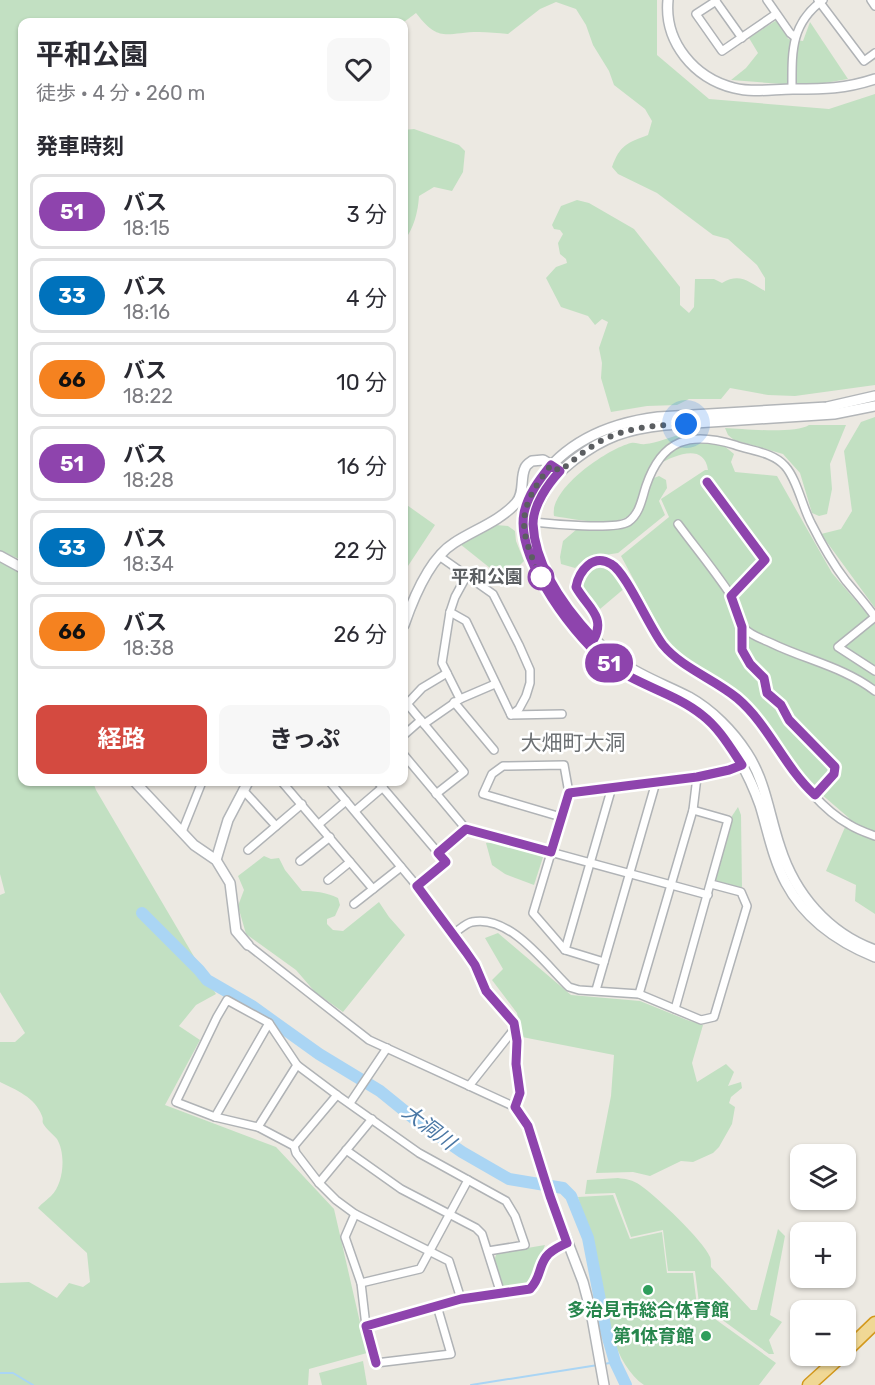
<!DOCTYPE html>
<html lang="ja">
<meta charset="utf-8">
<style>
:root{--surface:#fff;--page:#f7f7f7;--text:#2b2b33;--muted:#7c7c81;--line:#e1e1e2;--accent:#d44a40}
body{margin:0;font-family:Rubik,"Noto Sans JP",sans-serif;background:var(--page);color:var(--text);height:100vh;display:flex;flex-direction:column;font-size:22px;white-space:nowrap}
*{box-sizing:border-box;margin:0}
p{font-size:20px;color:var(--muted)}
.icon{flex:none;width:33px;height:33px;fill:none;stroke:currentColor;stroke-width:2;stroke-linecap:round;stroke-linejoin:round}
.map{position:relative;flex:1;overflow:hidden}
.drawer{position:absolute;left:18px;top:18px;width:390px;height:768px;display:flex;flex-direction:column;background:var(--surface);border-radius:12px;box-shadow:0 2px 4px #0004}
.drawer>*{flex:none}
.badge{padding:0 12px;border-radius:20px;font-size:21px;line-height:39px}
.tools{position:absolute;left:790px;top:1144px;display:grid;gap:12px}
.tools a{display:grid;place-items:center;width:66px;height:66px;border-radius:12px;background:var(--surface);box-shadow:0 2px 4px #0004;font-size:30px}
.you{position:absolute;width:30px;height:30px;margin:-15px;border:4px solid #fff;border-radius:50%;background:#1a73e8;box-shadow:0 0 0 9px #1a73e833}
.map>.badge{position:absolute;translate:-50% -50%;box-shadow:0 0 0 3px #fff}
h2{padding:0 18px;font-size:22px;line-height:54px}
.round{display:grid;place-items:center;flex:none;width:63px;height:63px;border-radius:12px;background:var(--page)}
.head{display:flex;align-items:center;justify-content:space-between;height:102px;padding:0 18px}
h1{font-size:28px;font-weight:700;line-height:45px}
.primary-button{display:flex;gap:12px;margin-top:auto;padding:12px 18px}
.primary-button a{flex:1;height:69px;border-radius:12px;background:var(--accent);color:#fff;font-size:24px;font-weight:700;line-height:69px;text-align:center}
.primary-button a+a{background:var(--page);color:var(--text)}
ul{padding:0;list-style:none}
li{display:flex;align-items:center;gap:18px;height:75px;margin:0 12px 9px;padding:0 6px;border:3px solid var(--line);border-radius:12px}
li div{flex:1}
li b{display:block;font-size:22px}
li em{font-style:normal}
li .badge{min-width:66px;font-weight:700;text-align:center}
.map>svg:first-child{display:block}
</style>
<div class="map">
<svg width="875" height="1385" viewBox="0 0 875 1385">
<rect width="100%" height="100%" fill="#ece9e2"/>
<!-- green -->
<g fill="#c2e0c2">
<path d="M0,0H657V55L709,99L829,109L875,94V385L795,396L768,395L730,388L721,399H689L677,405L647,406L611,412L601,378L602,363L599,348L608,322L602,319L595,325L588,316L561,307L546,278L556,267L567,263L566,259L560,254L558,243L563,234L560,230L554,229L552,225L561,206L577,200L589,203L634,229L680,287V305L689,313L694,307L695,279H714L722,283C740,272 749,282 765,291V278L757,265L728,239L713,235L657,193L618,174L612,167C620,145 627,143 648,135L652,121L645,109L614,85L609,71L593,45L586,25L576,9L556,2L540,9L508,34C498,33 488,32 479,32C446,32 440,44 416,13L404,22H22V560L0,551Z"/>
<polygon points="780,18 788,39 803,41 810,22 848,79 807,86 731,80 746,68 758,53 749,38"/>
<path d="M414,129L459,145L465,151L463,172L452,191L434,187L419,196C418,212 414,228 404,241V130Z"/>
<polygon points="875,417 875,608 821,534 841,529 852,511 844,451 861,422"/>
<path d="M809,425H846L830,464L832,489L827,514L819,516L812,513L800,473L783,454L734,440L728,435L725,428C744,429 795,434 809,425Z"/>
<path d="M682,434L685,439C675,443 664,446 657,455C642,474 646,514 619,520C601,525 572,519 554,516C549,489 607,449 631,443C636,442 641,445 645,444C657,443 670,437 682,434Z"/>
<path d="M708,440L723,445L734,454L731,462L735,472L777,476L832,573L875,623V914L855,901L856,885L826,871L849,818L813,787L759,716L740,694L670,647L621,556L669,517L661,499L705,470H708C704,442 674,456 659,464C676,443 681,441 708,440Z"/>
<polygon points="659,476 666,480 667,488 659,501 665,515 618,553 586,558 575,568 561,564 560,557 563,541 577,529 619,528 640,511 654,478"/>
<polygon points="404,503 435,525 404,572"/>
<polygon points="496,525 508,526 515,531 516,541 524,561 505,580 460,544"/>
<path d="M0,561L22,572V782H93L96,790L216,994L196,1005L179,1026L200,1040L165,1105L276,1147L334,1209L367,1353L309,1369L308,1385H0V1283L29,1282L57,1298L69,1283L83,1287L90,1282L87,1253L38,1208C42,1203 47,1200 51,1196C64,1183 66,1154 57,1139C53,1134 47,1130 44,1125C41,1120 44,1121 42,1116C35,1097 16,1090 0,1082V1042H15L25,1033L0,992V895L5,893L0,874Z"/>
<path d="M599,565C614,566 620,574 626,587L600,609L586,593L582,583L590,570Z"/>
<polygon points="738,807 741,815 742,889 718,883 715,878 732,816"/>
<polygon points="499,842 544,854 534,885 505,874 492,865 486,843"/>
<path d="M264,856L271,859L279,858L285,870L302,891C314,891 326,892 338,898L340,905L335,916L327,919V924L333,930L343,931L379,902L389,917L405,935L343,1012L315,992L296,970L246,934L238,906L244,890L238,876Z"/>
<polygon points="498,933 571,995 640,1001 687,1020 703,1025 692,1063 697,1082 726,1064 734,1072 728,1086 741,1082 742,1088 731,1097 729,1103 735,1107 732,1124 719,1147 713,1153 693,1162 681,1161 650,1176 633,1172 596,1173 611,1096 614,1055 522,1037 517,1013 492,980 503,969 485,938"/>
<path d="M618,1178C626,1179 633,1180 640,1185C656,1196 703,1240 710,1257C711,1259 711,1264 711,1267L751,1310H757L778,1229L785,1236L770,1315L782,1322L769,1340L774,1354H769L699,1303L695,1271H668L663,1230L631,1237L615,1193L585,1194L587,1180Z"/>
<path d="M613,1195L630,1239L662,1232L667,1273H693L697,1306L776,1363L759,1385H644C607,1360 600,1282 591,1241C587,1226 582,1211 578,1197Z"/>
<polygon points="545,1245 530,1283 504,1288 494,1260 497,1253"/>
<polygon points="363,1361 367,1385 322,1385 319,1373"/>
</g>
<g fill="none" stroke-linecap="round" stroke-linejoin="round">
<!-- stream -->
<g stroke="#aad5f4" stroke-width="2">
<polyline points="604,1364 615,1362"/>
<polyline points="0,1373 13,1373 33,1385"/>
<polyline points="471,1385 598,1365"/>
</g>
<!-- river -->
<polyline stroke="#aad5f4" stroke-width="12" points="142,913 199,970 207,980 252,1006 319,1054 380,1091 417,1121 462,1152 509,1179 563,1188 571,1196 588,1238 606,1331 615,1362 626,1385"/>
<!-- street casing -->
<g stroke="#b0b3b6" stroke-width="10">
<g id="street">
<polyline points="715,0 742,38"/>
<polyline points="767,0 790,33 795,37"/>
<polyline points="818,0 864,61 875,53"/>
<polyline points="871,0 875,6"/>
<polyline points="716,1 696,14 722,51 776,14"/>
<path d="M792,89C792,53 790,24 823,0"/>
<polyline points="707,482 765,560 731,596"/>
<path d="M533,522C551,524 615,530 628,522C640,514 642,498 646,486C662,439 690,431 735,445C751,451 773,452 785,466C797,479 802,506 811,523C821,543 833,564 846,581C856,593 866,604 875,617"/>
<path d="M678,524C695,547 714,570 730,594C736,603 738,621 744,628C750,635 762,639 771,643C806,660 844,667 875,691"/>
<polyline points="439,556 493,594 519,645 530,670 530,683 526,696 519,709 511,715"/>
<polyline points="450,612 466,621 511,715 562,714"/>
<polyline points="875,617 838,647 875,671"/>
<polyline points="742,627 742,650 750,664 764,678 767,693 781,705 789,720 835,767 834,774 815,795"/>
<path d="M594,639C606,616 587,607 576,587C579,571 592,554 611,564C624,571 649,627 662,644C681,669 715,679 739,700C752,712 762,728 773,742C795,772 817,807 850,825C858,830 867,833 875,836"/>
<polyline points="460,699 442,663 450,612 455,597 467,575"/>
<polyline points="404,700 464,772 436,794"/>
<polyline points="454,702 494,750"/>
<polyline points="407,704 422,688 447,673"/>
<polyline points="424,724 460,699 495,684"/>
<polyline points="404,735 421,720"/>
<polyline points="404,755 466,829 708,895"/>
<polyline points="282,782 373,889"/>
<polyline points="378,782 446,862 417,886"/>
<polyline points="243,790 276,826"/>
<path d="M569,793C630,785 695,784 752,761"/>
<polyline points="355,811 383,787"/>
<polyline points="561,817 483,794 492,774 503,766 564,765 569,793 533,913 565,950 604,962"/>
<polyline points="319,824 346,801"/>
<polyline points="182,832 202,782"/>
<polyline points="248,850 302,804"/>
<polyline points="438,853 466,829"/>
<polyline points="300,861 330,837"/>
<polyline points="328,880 350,862"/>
<polyline points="354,904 401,867"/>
<path d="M453,934C459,930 466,923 472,922C510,914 545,964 569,987L579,990L639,994L701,1020L714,1017L747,906L741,892L711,884"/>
<polyline points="248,945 369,1040 515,1107 520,1093 516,1064 517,1041 514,1023 486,991 475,965 466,952 417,886 330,782"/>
<polyline points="565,950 612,787"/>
<polyline points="596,990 656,782"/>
<polyline points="639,994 693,810 697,777"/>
<polyline points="675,1009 728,820 693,810"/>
<polyline points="469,1086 515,1028"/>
<polyline points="350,1103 387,1048"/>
<polyline points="215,1117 269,1023"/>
<polyline points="258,1127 297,1065"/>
<polyline points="294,1146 337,1095"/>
<polyline points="346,1150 401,1189 476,1228 482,1234 501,1294"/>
<polyline points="319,1183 372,1119"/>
<polyline points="355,1214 345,1237 361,1283 366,1326 376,1363 451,1354 437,1306"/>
<polyline points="361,1283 420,1269 468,1180"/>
<polyline points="461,1299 449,1261 355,1214 336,1200 319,1183 296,1153 294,1146 258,1127 215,1117 176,1102 217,1017 227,1000 269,1023 297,1065 337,1095 419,1153 506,1201 515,1216 525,1245 488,1251"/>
<path d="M366,1326L461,1299L529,1289C541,1278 538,1268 546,1257C551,1250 559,1247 567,1243"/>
</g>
</g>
<!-- secondary casing -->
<g stroke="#b2b5b8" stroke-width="12">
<g id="secondary">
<path d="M668,0C664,42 694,78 734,88C753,93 774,89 793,89C824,89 845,89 875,79"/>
<path d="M875,396L827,407L658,417C610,423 566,441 538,482C530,495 523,509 524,524C524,569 578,642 614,667C645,689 689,696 715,726C735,749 750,777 760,805C768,831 773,859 786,883C805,919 838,942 875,957"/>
<path d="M875,406L834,414L665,425C627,429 604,437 574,460C563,469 553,477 546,490C541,499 533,512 533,523C533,571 584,635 621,662C642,677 666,685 689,697C712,710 733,731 747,753C766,782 769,815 780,847C795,894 828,933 875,950"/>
<polyline points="0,556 22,568"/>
<path d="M404,625C413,599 430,558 454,543C474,530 500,521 516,503C525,493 520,478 525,468C526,465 529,463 532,461L543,460L555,467"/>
<polyline points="135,782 194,845 216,860 230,883 236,931 248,945"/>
<polyline points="216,860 228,820 248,782"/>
<polyline points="515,1107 528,1126 550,1196 583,1282 591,1312 604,1385"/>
</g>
</g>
<!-- highway casing -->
<g stroke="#d3981b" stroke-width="15">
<g id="highway">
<polyline points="846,1351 875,1323"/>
<polyline points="809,1385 841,1356"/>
</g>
</g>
<!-- street -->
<use href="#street" stroke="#fff" stroke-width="7"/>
<!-- secondary -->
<use href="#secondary" stroke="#fff" stroke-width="9"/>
<!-- highway -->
<use href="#highway" stroke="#f0d895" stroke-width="12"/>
</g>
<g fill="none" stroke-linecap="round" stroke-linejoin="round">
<!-- line casing -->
<g stroke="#fff" stroke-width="14">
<path id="line" d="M376,1363L366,1326L461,1299L530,1289C541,1278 538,1268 546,1257C551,1250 559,1247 567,1243L550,1196L528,1126L515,1107L520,1093L516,1064L517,1041L514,1023L486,991L475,965L466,952L417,886L446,862L438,853L466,829L551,852L569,793L697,777L729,770L742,765C730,747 719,728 702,715C676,694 641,686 613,667C577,641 515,559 524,513C528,494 540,479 551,465L560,471C548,484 533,505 533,524C535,567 566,609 594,639C606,616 587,607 576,587C579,571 593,553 611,564C626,572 649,627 663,645C682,668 714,679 737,698C769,725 784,767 815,795L834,774L835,767L789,720L781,705L767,693L764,678L750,664L742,650V627L731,596L765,560L707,482"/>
</g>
<!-- line -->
<use href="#line" stroke="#8e44ad" stroke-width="9"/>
<!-- walk -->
<path stroke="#5b5e61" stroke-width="6" stroke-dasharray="0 10.8" d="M541,577C517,528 517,509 551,465L560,471C574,460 587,448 603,440C628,427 658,425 686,424"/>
</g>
<!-- markers -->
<circle fill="#fff" stroke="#8e44ad" stroke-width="3" cx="541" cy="577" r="12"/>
<g fill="#2e9e5b" stroke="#fff" stroke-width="2">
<circle cx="648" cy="1290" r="6"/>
<circle cx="706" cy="1336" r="6"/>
</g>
<g text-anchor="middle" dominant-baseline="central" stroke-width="5" stroke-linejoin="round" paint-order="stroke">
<!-- stop labels -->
<g font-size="18" font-weight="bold" fill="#5b5e61" stroke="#fff" text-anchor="end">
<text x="523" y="577">平和公園</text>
</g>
<!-- leisure labels -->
<g font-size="18" font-weight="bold" fill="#27864d" stroke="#fff">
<text x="648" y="1310">多治見市総合体育館</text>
<text x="694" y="1336" text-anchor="end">第1体育館</text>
</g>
<!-- water labels -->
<g font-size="20" font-style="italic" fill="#4a77a4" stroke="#fff">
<text transform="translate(429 1127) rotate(37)">大洞川</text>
</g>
<!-- quarter labels -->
<g font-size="21" fill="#6c7073" stroke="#fff">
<text x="573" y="742">大畑町大洞</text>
</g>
</g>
</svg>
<div class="tools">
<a><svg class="icon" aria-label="layers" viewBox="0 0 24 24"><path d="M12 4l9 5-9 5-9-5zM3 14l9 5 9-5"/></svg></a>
<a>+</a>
<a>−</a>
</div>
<div class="you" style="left:686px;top:424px"></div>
<b class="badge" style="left:609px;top:663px;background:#8e44ad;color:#fff">51</b>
<section class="drawer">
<div class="head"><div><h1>平和公園</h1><p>徒歩 · 4 分 · 260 m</p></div><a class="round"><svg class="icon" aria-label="heart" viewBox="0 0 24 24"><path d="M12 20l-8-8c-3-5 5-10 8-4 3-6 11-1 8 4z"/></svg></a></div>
<h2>発車時刻</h2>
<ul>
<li><span class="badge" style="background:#8e44ad;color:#fff">51</span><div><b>バス</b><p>18:15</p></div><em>3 分</em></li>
<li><span class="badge" style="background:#0072bc;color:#fff">33</span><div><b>バス</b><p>18:16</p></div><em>4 分</em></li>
<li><span class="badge" style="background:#f58220;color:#111">66</span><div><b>バス</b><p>18:22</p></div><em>10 分</em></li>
<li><span class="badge" style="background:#8e44ad;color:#fff">51</span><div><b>バス</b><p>18:28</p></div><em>16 分</em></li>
<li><span class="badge" style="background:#0072bc;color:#fff">33</span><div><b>バス</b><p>18:34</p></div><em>22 分</em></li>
<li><span class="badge" style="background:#f58220;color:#111">66</span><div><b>バス</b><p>18:38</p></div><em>26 分</em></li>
</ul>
<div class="primary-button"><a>経路</a><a>きっぷ</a></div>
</section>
</div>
